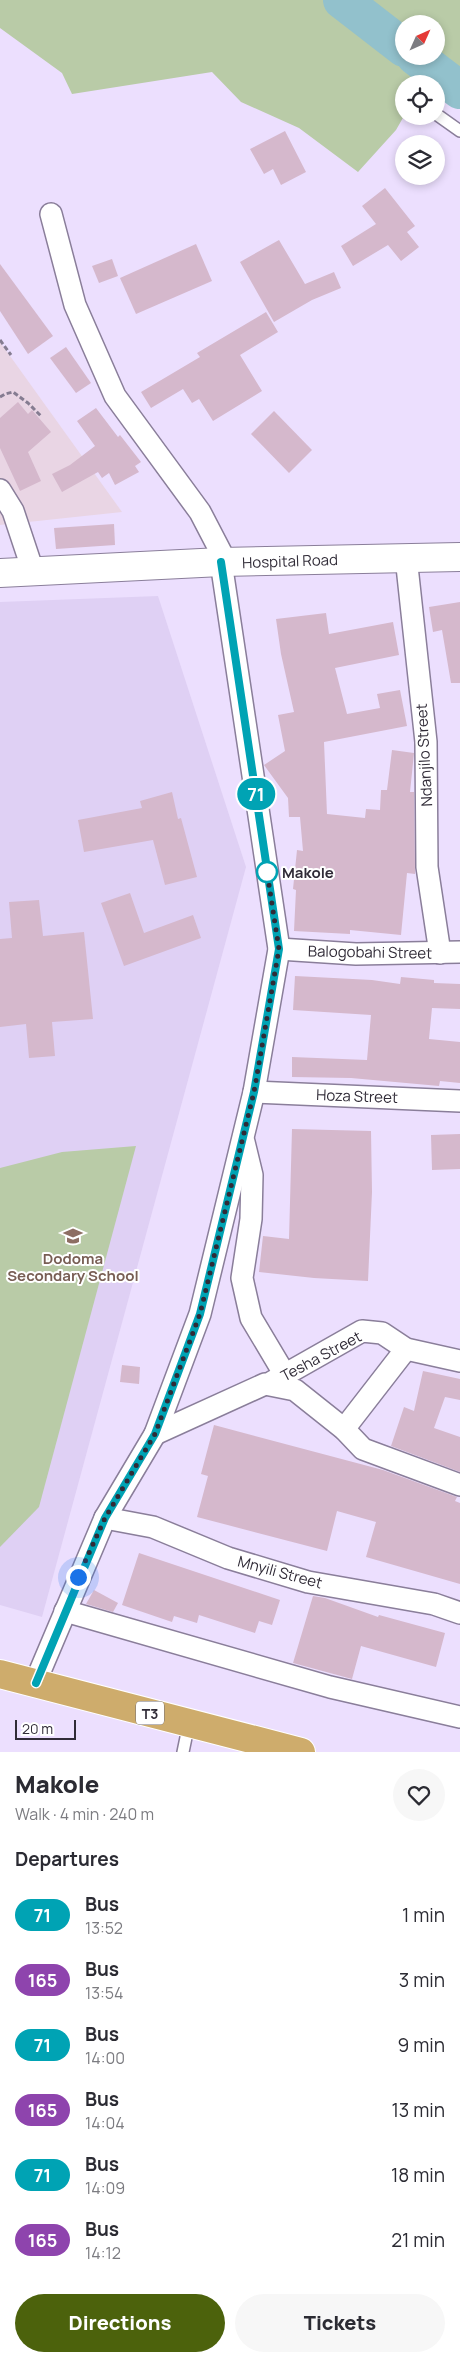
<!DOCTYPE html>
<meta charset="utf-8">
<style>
:root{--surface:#fff;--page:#f7f7f7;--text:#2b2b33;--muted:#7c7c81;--accent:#4c620c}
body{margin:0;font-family:Manrope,sans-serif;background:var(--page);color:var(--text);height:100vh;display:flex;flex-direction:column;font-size:19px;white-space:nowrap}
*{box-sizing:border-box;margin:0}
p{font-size:16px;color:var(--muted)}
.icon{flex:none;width:28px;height:28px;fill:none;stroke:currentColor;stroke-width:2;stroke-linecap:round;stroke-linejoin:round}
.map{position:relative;height:1752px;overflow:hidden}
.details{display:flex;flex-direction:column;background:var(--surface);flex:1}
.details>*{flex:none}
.badge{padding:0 10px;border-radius:16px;font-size:18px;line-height:32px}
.needle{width:32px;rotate:45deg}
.controls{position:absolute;left:395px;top:15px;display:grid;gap:10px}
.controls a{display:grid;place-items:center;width:50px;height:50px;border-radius:50%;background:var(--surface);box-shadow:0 2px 8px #0003;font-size:25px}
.scale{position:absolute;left:15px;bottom:12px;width:61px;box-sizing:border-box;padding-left:5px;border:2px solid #302b37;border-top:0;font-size:14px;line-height:18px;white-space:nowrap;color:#302b37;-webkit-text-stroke:4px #fff;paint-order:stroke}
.you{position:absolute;width:25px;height:25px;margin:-12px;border:4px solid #fff;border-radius:50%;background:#1a73e8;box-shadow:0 0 0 8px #1a73e833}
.map>.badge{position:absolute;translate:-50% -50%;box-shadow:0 0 0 2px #fff}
h2{padding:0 15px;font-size:19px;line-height:45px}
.round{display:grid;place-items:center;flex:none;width:52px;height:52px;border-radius:26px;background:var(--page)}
.overview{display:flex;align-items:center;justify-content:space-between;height:85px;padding:0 15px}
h1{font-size:24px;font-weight:800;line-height:38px}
.button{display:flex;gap:10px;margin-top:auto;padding:10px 15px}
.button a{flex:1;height:58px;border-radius:30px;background:var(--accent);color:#fff;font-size:20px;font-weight:800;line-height:58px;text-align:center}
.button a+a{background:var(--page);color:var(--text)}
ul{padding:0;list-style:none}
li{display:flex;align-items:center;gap:15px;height:65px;padding:0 15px}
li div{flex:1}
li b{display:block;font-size:19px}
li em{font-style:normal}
li .badge{min-width:55px;font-weight:700;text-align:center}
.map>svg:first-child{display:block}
</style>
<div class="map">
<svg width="460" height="1752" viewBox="0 0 460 1752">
<rect width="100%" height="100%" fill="#ecdffe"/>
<!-- commercial -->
<polygon fill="#e9d5e4" points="0,342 122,512 0,525"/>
<!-- built -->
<polygon fill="#dfd0f4" points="158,596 246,867 42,1617 0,1605 0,602"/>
<!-- green -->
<g fill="#b9cba7" fill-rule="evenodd">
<path d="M0,0H460V100L441,86L436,87V84H404V116L396,130L358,172L299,128L241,102L212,72L72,94L62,73L0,28ZM404,24H436V56H404Z"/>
<polygon points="136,1146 39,1507 0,1547 0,1168 62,1152"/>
</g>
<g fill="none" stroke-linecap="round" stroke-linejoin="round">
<!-- river -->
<g stroke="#92c1cc" stroke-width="38">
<polyline points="342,0 404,48"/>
<polyline points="415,56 460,90"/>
</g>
</g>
<!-- building -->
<g fill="#d5b8cc">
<polygon points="285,131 306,172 281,185 273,169 264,174 250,149"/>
<polygon points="385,188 415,226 407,232 419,247 401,261 388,245 353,266 341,246 376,224 362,206"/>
<polygon points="279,240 305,284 334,272 341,288 312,300 274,322 240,262"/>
<polygon points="196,244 212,281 136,314 120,278"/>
<polygon points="112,259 118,276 99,283 92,266"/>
<polygon points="0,264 53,336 28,354 0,311"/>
<polygon points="266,312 278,332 240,355 262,391 213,421 199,399 192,403 183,389 151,408 141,392 200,357 197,353"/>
<polygon points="66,347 91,383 76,393 50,358"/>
<polygon points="18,402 28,414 32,410 51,432 28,452 41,481 20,491 0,448 0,418"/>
<polygon points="96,408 118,437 120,435 141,462 135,466 139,472 115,485 109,473 102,478 98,472 62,492 52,474 70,465 95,446 77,421"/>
<polygon points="274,411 312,450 289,473 251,434"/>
<polygon points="114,524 115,545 56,549 54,528"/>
<polygon points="460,602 460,683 451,683 442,630 433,632 429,607"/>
<polygon points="326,613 329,634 393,622 399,655 335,668 347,714 380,708 377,694 400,690 407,726 324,742 327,814 365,818 366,809 380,810 381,790 387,790 392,750 414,753 410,792 414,792 415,871 415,874 407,873 401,935 350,930 350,934 294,931 296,890 293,889 297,850 303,851 300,817 289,817 288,798 264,765 285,751 278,715 294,712 281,654 276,619"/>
<polygon points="172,792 178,819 181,818 197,877 165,885 153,840 84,852 78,820 142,808 140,801"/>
<polygon points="130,893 144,933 193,915 201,938 124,966 101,903"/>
<polygon points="39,900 43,936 84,932 93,1019 52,1022 55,1056 29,1058 26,1024 0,1027 0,939 12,938 9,902"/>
<polygon points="295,976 372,980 400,984 401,977 434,980 434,983 460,984 460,1009 432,1008 429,1039 460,1042 460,1083 440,1081 439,1086 351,1078 292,1077 292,1057 367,1060 371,1015 293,1010"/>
<polygon points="292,1129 371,1131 372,1192 368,1281 314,1278 259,1272 263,1236 289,1239"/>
<polygon points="460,1134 460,1169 432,1170 431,1135"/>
<polygon points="122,1365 140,1367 139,1384 120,1382"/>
<polygon points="423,1371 460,1379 460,1400 445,1397 434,1428 460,1437 460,1472 391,1446 404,1407 414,1411"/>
<polygon points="214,1425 383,1470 457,1497 455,1501 460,1503 460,1584 366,1557 376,1522 337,1511 327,1551 197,1517 208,1476 201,1474"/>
<polygon points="139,1553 280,1600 272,1625 259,1621 255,1633 199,1615 197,1623 174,1616 172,1622 122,1605"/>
<polygon points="94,1590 118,1603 113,1612 86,1604"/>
<polygon points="313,1596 325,1598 378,1617 379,1615 445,1633 436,1667 361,1646 352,1679 293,1663"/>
</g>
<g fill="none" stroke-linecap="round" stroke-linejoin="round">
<!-- service casing -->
<g stroke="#8a7e9a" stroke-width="14">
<g id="service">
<polyline points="436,114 460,131"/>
<polyline points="183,1752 189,1723"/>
</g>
</g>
<!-- minor casing -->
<g stroke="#8a7e9a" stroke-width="24">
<g id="minor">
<polyline points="51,214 75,305 115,396 200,512 226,562"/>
<polyline points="0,490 13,511 33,571"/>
<polyline points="406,557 426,742 427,867 440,953"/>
<polyline points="279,949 356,954 460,952"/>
<polyline points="254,1092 460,1101"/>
<polyline points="244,1142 252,1175 251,1219 242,1278 251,1318 285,1375"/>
<polyline points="272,1382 362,1331 382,1333 406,1349 460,1361"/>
<polyline points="344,1429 406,1349"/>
<polyline points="155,1434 265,1384 295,1390 344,1429 363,1449 460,1485"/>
<polyline points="105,1518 153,1527 228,1558 308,1582 434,1604 460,1613"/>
<polyline points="65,1611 330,1687 460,1717"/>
<polyline points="35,1683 105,1518 155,1434 200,1314 254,1092 279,949 221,562"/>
</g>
</g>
<!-- tertiary casing -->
<g stroke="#8a7e9a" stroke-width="30">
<polyline id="tertiary" points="0,573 221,562 460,557"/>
</g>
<!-- trunk casing -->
<g stroke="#fff" stroke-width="30">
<polyline id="trunk" points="0,1674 301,1752"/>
</g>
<!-- path -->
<g stroke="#857c91" stroke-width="3" stroke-dasharray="5 2.5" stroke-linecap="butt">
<polyline points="0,340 11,355"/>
<polyline points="0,397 5,394 13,392 28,403 41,416"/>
</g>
<!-- service -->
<use href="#service" stroke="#fff" stroke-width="11"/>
<!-- minor -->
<use href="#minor" stroke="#fff" stroke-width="21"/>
<!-- tertiary -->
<use href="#tertiary" stroke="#fff" stroke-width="28"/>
<!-- trunk -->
<use href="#trunk" stroke="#ceac6c" stroke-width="28"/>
</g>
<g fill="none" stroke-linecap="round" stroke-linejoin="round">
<!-- line casing -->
<g stroke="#fff" stroke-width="11">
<polyline id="line" points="36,1683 105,1518 155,1434 200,1314 254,1092 279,949 221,562"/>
</g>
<!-- line -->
<use href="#line" stroke="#00a3b4" stroke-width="8"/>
<!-- walk -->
<polyline stroke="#302b37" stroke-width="5" stroke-dasharray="0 9" points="78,1577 105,1518 155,1434 200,1314 254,1092 279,949 267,872"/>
</g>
<!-- icons -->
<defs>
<g id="school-bare" transform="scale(1.5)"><path d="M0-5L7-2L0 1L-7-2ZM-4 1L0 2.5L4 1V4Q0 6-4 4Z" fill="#8d6e63" stroke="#fff" stroke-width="2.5" paint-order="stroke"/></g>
</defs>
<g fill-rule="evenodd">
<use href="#school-bare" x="73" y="1236"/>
</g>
<!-- markers -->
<circle fill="#fff" stroke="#00a3b4" stroke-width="2.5" cx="267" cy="872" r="10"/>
<g text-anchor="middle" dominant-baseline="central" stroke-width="4" stroke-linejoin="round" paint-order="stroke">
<!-- shield labels -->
<rect fill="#fff" stroke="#6e6b73" stroke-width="1" x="136" y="1701.5" width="28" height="23" rx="4"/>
<g font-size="14" font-weight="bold" fill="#302b37">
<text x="150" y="1713">T3</text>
</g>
<!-- street labels -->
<g font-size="15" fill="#302b37" stroke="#fff">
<text transform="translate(290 561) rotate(-2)">Hospital Road</text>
<text transform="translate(424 755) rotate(-93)">Ndanjílo Street</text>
<text transform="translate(370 952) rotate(1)">Balogobahi Street</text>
<text transform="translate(357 1096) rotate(2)">Hoza Street</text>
<text transform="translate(321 1356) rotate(-28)">Tesha Street</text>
<text transform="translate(280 1572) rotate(15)">Mnyili Street</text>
</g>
<!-- stop labels -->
<g font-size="15" font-weight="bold" fill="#302b37" stroke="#fff" text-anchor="start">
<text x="282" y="872">Makole</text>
</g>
<!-- education labels -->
<g font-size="15" font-weight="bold" fill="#785e54" stroke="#fff">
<text x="73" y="1258">Dodoma<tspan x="73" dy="17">Secondary School</tspan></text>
</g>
</g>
</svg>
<div class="controls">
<a><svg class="needle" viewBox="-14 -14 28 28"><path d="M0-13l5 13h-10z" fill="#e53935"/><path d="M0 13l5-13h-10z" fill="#7c7c81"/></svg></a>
<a><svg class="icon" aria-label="locate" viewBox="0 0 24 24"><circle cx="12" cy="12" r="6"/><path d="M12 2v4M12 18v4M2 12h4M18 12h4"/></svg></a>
<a><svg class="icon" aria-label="layers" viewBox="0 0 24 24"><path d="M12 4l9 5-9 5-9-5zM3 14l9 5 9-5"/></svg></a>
</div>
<div class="scale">20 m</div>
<div class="you" style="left:78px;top:1577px"></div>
<b class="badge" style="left:256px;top:794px;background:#00a3b4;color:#fff">71</b>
</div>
<section class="details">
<div class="overview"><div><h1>Makole</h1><p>Walk · 4 min · 240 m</p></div><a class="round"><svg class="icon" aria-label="heart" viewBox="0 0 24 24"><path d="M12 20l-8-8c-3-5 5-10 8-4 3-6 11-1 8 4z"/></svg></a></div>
<h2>Departures</h2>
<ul>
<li><span class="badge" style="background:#00a3b4;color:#fff">71</span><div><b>Bus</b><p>13:52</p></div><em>1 min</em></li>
<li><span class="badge" style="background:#8e44ad;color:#fff">165</span><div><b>Bus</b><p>13:54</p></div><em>3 min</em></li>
<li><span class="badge" style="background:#00a3b4;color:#fff">71</span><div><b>Bus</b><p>14:00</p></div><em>9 min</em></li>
<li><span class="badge" style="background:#8e44ad;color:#fff">165</span><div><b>Bus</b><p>14:04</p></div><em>13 min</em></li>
<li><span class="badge" style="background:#00a3b4;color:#fff">71</span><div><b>Bus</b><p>14:09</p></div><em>18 min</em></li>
<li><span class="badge" style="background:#8e44ad;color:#fff">165</span><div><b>Bus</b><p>14:12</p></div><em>21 min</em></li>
</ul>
<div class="button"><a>Directions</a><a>Tickets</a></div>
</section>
